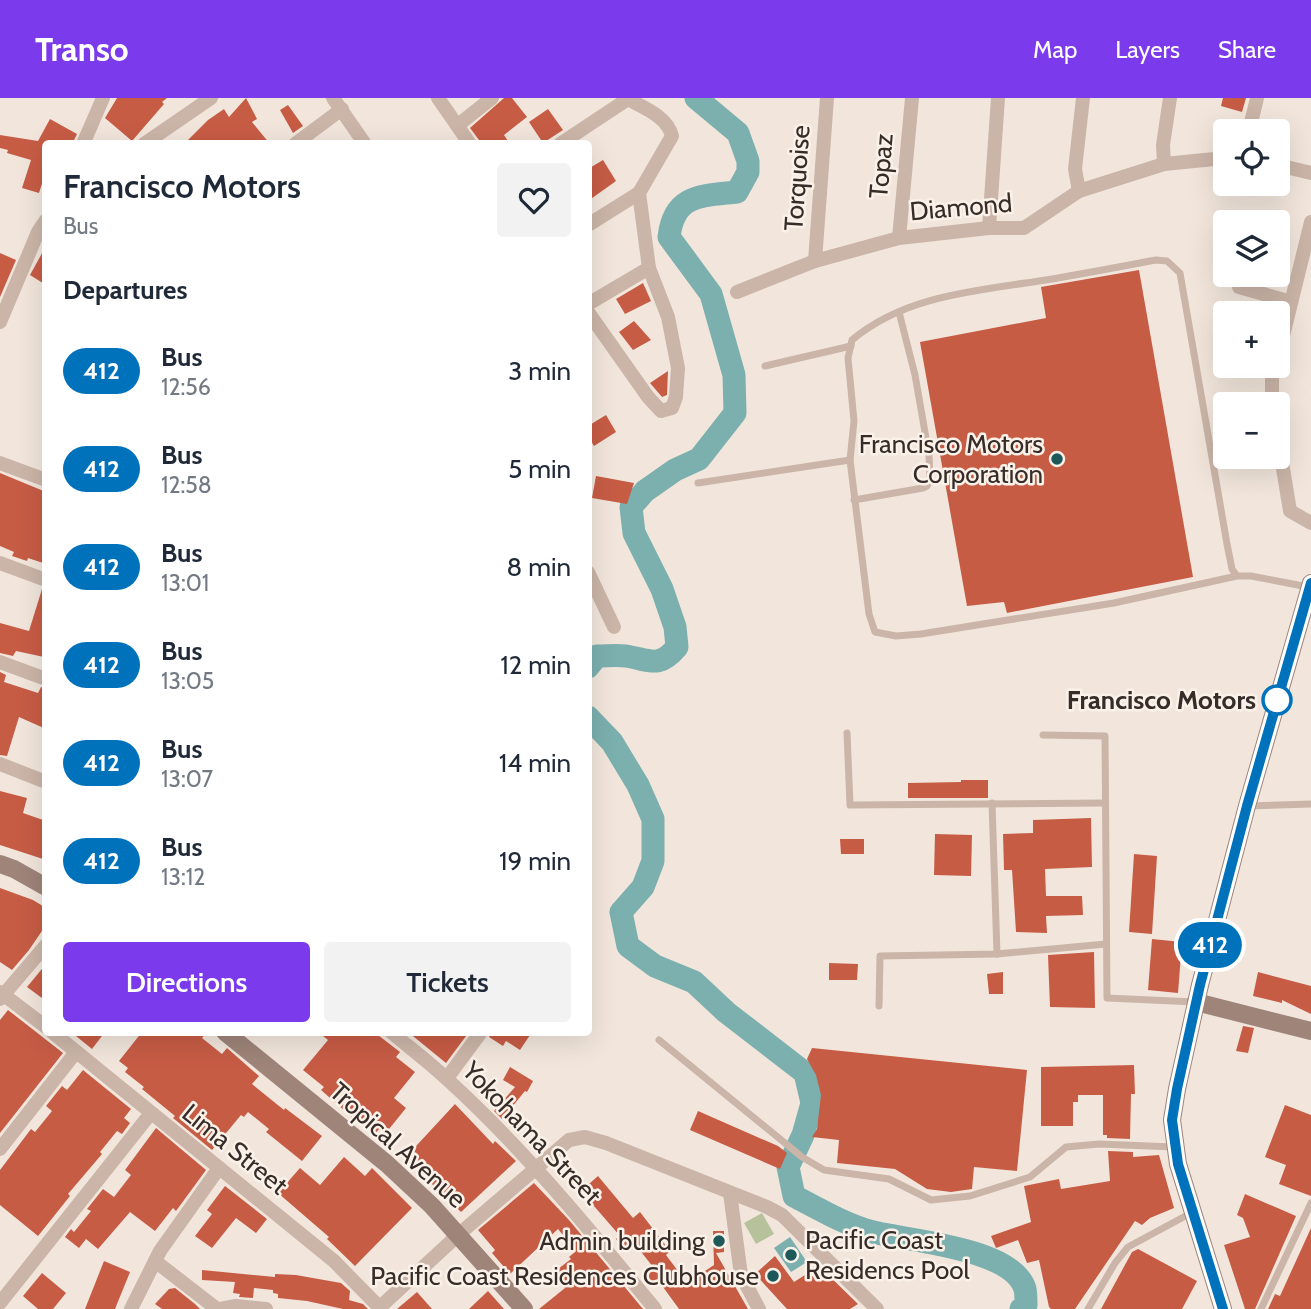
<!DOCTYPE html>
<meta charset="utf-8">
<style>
:root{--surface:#fff;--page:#f2f2f3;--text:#1f2937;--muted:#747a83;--accent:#7c3aed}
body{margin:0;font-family:Cabin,sans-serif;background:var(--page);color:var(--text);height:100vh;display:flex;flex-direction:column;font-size:26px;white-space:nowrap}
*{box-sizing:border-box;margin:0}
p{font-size:23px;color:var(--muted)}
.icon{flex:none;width:38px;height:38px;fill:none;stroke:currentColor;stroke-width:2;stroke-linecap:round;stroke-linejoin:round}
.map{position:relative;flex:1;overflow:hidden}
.drawer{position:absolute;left:42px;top:42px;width:550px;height:896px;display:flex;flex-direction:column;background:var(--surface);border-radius:7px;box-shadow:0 7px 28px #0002}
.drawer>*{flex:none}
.badge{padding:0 14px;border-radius:23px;font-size:24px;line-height:46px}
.controls{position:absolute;left:1213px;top:21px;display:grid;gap:14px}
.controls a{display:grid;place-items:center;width:77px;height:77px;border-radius:7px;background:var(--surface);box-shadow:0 7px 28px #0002;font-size:35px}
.map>.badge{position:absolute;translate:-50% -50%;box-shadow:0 0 0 4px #fff}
h2{padding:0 21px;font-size:26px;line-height:63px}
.round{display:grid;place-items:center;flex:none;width:74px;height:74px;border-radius:7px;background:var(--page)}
.headline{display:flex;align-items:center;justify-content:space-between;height:119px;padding:0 21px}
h1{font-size:33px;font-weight:600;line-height:52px}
.primary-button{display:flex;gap:14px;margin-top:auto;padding:14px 21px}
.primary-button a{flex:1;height:80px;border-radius:7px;background:var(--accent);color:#fff;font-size:28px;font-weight:600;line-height:80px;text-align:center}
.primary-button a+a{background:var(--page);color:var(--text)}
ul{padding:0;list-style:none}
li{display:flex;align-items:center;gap:21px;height:98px;padding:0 21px}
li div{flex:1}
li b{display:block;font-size:26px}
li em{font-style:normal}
li .badge{min-width:77px;font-weight:700;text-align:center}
header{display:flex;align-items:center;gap:42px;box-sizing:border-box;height:98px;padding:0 35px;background:var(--accent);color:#fff}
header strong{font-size:33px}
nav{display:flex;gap:38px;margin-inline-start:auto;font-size:24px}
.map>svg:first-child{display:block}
</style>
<header>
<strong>Transo</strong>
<nav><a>Map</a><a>Layers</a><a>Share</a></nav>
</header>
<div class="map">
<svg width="1311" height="1211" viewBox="0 0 1311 1211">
<rect width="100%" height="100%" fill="#f2e6dc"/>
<!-- green -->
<polygon fill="#b7c29c" points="762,1115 774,1136 756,1146 744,1125"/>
<!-- water -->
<polygon fill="#7bb0af" points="790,1139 807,1164 791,1174 774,1150"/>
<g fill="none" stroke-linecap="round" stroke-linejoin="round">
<!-- river -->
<g stroke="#7bb0af" stroke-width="23">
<path d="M588,569L597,558C607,558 617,557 626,558C650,562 659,571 677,549L675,529L662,491L634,435L631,409L645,393L675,372L699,361L735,315L734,277L711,196L669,139C674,96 701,98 737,94L748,74V63L738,35L696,0"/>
<path d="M588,619L612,644L638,687L653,721V763L643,789L621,814L628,848L655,868L694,884L726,914L805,975L812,1005L803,1037L788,1069L794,1098C819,1111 846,1127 873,1134C909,1143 1013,1150 1025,1191C1026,1195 1026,1202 1026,1207L1021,1211"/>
</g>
</g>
<!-- building -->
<g fill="#c75c45">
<polygon points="117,0 167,0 162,4 164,6 132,43 105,20"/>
<polygon points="246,0 257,21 252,24 270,46 184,46 208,22 224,11 229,19"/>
<polygon points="504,0 512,0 527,19 504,37 510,46 482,46 470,30"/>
<polygon points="1223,0 1246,0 1242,14 1221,8"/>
<polygon points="288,7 303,28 293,35 280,12"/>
<polygon points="548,11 563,32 543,45 529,24"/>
<polygon points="50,21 77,36 72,46 46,46 46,73 39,95 22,90 31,62 7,55 8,52 0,50 0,37 38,43"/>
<polygon points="603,62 616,83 588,103 588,71"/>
<polygon points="46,148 46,187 30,177"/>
<polygon points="0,155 16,162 0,199"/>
<polygon points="1139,172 1193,479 1007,515 1004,504 967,508 920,244 1046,220 1041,189"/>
<polygon points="643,185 651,203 625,216 616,201"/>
<polygon points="634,223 651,242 633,252 619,234"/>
<polygon points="668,273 667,297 662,299 650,285"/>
<polygon points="606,317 616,334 594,348 588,338 588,328"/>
<polygon points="0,375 46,394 46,466 28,460 27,463 12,458 14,454 0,448"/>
<polygon points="596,378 634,385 627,406 592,400"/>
<polygon points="42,491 46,491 44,559 16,553 13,558 0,555 0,525 29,533"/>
<polygon points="0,574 6,577 4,584 38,595 41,589 46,590 46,631 19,619 7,658 0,657"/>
<polygon points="961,682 988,682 988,700 908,700 908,685 961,684"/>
<polygon points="0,693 27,700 23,715 46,723 46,762 0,747"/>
<polygon points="1091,720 1092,769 1045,771 1046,798 1082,798 1083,817 1046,818 1047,835 1016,834 1012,772 1004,772 1003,736 1033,735 1033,722"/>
<polygon points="935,736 972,737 971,778 934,777"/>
<polygon points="840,741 864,741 864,756 841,756"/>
<polygon points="1134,756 1157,758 1152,836 1129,834"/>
<polygon points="0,790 33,802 46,810 46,827 29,852 12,872 0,864"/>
<polygon points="1152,841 1182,844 1178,895 1148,892"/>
<polygon points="1094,854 1095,910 1050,909 1048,857"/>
<polygon points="829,865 858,866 857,882 829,882"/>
<polygon points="46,866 46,903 27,889"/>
<polygon points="1003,874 1003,896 989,896 987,876"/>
<polygon points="1258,874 1311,888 1311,916 1282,902 1282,905 1253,898"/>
<polygon points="8,912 63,955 0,1035 0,922"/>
<polygon points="1243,928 1254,930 1248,955 1236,953"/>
<polygon points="71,934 105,934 92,951"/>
<polygon points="142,934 207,934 202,940 222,956 227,950 259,978 252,986 284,1012 285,1010 322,1038 302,1063 266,1034 269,1031 248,1014 244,1019 241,1017 212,1052 173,1020 175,1018 142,991 144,989 125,974 128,970 119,963"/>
<polygon points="318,934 374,934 400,954 396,959 415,974 394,1000 406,1010 385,1036 379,1031 375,1036 355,1018 353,1020 321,992 324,989 303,972 328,942"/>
<polygon points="408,934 469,934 446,965"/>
<polygon points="491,934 532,934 520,952 506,943 503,948 489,939"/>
<polygon points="812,950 1027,972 1017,1073 974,1069 972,1091 951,1094 927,1091 895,1071 837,1065 839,1042 812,1039 817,1031 821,997 816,977 807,961"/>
<polygon points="1134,967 1135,996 1131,996 1130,1041 1107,1040 1107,1037 1103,1037 1103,997 1078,997 1078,1004 1073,1004 1073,1028 1041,1028 1041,969"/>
<polygon points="510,969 533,983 527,994 525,993 502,1021 494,1013 515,989 503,982"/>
<polygon points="83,972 131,1011 124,1020 130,1025 122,1036 117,1033 100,1054 102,1056 68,1096 70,1098 38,1138 0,1107 0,1072 31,1031 35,1034 52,1013 46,1008 62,988 67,992"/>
<polygon points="455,1006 493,1046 495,1043 516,1063 461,1114 405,1060"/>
<polygon points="1285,1007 1311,1017 1311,1098 1279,1086 1286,1067 1265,1059"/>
<polygon points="698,1013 778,1048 787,1055 780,1071 690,1032"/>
<polygon points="156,1030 206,1072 176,1113 173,1110 155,1133 130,1114 98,1151 86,1141 79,1150 65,1139 71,1131 74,1134 91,1113 87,1111 103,1091 114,1099 131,1077 125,1072"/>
<polygon points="1108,1053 1133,1054 1133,1059 1159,1057 1174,1110 1150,1120 1142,1127 1135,1123 1075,1211 1051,1211 1049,1209 1039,1162 1027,1165 1018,1142 996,1150 991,1138 1031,1124 1024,1088 1059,1081 1061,1091 1110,1083"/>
<polygon points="344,1059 365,1078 372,1070 412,1110 355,1168 327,1141 329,1139 278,1095 300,1070 320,1087"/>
<polygon points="598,1078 633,1120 640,1114 670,1153 666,1157 687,1185 714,1167 713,1133 724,1133 724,1154 716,1155 748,1211 679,1211 658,1182 651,1187 643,1176 653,1169 635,1146 627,1153 616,1141 620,1138 581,1093"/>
<polygon points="534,1085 569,1122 643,1211 539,1211 565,1190 553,1175 571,1161 569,1159 576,1153 558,1131 510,1176 492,1155 495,1152 478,1132"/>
<polygon points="225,1088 267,1121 256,1135 236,1120 212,1150 195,1138 212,1116 207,1112"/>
<polygon points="1245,1096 1296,1118 1255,1211 1245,1211 1224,1147 1250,1139 1243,1120 1237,1117"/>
<polygon points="1311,1130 1311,1211 1268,1211 1275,1196 1280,1198"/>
<polygon points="1138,1151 1197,1183 1182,1211 1101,1211 1132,1154"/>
<polygon points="775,1158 794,1184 819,1168 858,1206 850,1211 787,1211 755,1176"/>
<polygon points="104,1163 130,1174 115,1211 85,1211"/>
<polygon points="202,1172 275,1179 275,1176 296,1177 341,1185 350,1193 349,1202 363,1206 368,1211 343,1211 307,1203 278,1200 278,1196 273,1195 273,1192 254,1190 253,1200 239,1199 240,1196 233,1195 235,1184 202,1182"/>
<polygon points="42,1175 66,1195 53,1211 38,1211 23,1198"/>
<polygon points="175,1190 195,1206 200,1211 162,1211 155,1206 169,1191"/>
<polygon points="488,1193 504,1211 469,1211"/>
<polygon points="417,1194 432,1211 397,1211"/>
</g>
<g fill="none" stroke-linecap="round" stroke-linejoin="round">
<!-- lane -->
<g stroke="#cbb5a8" stroke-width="7">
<polyline points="765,268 851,248"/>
<polyline points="698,385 850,362"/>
<polyline points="854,402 923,390 927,388 930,381 929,357 915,277 899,214"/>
<path d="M1237,478L1232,471L1227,446L1180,175L1167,163L1156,162C1117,169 1078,177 1039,183C974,193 904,198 852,242L848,260L854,323L850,362L869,516L875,534L896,538L921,536L1114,505L1237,478H1251L1308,489"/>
<polyline points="847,635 850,707 1104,705"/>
<polyline points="1043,637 1105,638 1107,900 1195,904"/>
<polyline points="992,705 997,856"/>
<polyline points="1249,708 1311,706"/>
<polyline points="879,908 880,858 997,856 1106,846"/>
<polyline points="659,942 802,1059 824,1072 889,1081 931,1102 970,1098 1030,1079 1066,1049 1099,1046 1174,1049"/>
<polyline points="1088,1211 1115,1165 1128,1149 1191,1115"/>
<polyline points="1261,1211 1311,1105"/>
</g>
<!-- street -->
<g stroke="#cbb5a8" stroke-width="14">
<polyline points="333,0 365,46"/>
<polyline points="438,0 470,46"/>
<polyline points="458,27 492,0"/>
<polyline points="1249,33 1257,0"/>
<polyline points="83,46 103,0"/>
<polyline points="144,46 211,0"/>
<polyline points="295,46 342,11"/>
<polyline points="560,46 628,1"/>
<polyline points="1164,66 1163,47 1170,0"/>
<polyline points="1278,67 1311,75"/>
<polyline points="1079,93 1075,71 1083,0"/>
<polyline points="588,127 639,95"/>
<polyline points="989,130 998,0"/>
<polyline points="899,140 912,0"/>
<polyline points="815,163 827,0"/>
<polyline points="1239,189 1291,204"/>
<polyline points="737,194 815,163 899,140 989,130 1024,130 1079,93 1164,66 1225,60"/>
<polyline points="588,206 649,170"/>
<path d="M588,214L648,299L661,313L672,310L676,299L678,270L668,219L649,170L639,95L672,38C667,18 644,10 626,0"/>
<polyline points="0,224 38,134 46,122"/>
<polyline points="1278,258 1311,124"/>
<polyline points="1272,306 1272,280 1275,268"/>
<polyline points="1278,340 1290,413 1311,425"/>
<polyline points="0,365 46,382"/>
<polyline points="0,465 46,482"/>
<polyline points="588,474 614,529"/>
<polyline points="0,564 46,581"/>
<polyline points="0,666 46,684"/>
<polyline points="0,894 46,929"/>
<polyline points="0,901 46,847"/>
<polyline points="52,934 334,1163 381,1211"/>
<path d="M391,934C410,950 430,965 448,982C524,1051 590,1132 655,1211"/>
<polyline points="447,980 481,934"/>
<polyline points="0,1051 76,954"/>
<polyline points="730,1095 741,1177 759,1211"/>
<polyline points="155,1163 217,1211"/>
<polyline points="0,1205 151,1015"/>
<polyline points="131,1211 160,1153 219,1070"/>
<polyline points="220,1211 236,1208 266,1211"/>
<polyline points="378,1211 458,1137 569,1042 585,1039 606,1045 767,1109 782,1117 877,1211"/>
</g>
<!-- secondary -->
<g stroke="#9e8479" stroke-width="18">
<polyline points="0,766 14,771 46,789"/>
<polyline points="1196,904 1311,933"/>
<polyline points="225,934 387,1066 432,1108 524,1211"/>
<polyline points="1223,1211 1178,1066 1172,1022 1177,991 1200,887 1247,708 1311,485"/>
</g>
</g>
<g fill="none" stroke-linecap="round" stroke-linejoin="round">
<!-- line casing -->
<g stroke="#fff" stroke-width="16">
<polyline id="line" points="1223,1211 1178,1066 1172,1022 1177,991 1200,887 1247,708 1311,485"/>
</g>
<!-- line -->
<use href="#line" stroke="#0072bc" stroke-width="10"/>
</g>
<!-- markers -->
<g fill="#1d5959" stroke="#faf1e9" stroke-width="2.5">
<circle cx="1057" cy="361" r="7"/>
<circle cx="719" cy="1143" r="7"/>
<circle cx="791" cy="1157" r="7"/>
<circle cx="773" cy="1178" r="7"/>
</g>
<circle fill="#fff" stroke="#0072bc" stroke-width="3.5" cx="1277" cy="602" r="14"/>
<g text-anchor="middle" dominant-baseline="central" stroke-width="5" stroke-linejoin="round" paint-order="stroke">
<!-- street labels -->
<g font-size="26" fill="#372c28" stroke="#faf1e9">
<text transform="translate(881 68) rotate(-85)">Topaz</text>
<text transform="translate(797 80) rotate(-86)">Torquoise</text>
<text transform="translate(961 109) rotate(-5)">Diamond</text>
<text transform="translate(532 1035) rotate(46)">Yokohama Street</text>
<text transform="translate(398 1047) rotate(42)">Tropical Avenue</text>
<text transform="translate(235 1051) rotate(39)">Lima Street</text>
</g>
<!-- poi labels -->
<g font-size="26" fill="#372c28" stroke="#faf1e9" text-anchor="end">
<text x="1043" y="346">Francisco Motors<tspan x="1043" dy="30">Corporation</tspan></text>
<text x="805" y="1142" text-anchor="start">Pacific Coast<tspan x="805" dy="30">Residencs Pool</tspan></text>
<text x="705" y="1143">Admin building</text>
<text x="759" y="1178">Pacific Coast Residences Clubhouse</text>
</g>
<!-- stop labels -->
<g font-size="26" font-weight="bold" fill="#372c28" stroke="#faf1e9" text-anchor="end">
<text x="1256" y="602">Francisco Motors</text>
</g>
</g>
</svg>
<div class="controls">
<a><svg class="icon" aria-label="locate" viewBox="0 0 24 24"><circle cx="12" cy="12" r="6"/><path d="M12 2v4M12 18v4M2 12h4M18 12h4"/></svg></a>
<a><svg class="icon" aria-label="layers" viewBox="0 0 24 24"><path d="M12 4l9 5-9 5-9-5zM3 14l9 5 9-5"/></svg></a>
<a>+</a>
<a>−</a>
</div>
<b class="badge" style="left:1210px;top:847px;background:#0072bc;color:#fff">412</b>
<section class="drawer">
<div class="headline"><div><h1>Francisco Motors</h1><p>Bus</p></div><a class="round"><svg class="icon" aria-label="heart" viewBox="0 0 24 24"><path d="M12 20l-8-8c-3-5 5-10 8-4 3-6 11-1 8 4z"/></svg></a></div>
<h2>Departures</h2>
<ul>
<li><span class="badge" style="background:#0072bc;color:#fff">412</span><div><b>Bus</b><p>12:56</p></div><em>3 min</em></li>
<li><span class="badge" style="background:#0072bc;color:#fff">412</span><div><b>Bus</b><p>12:58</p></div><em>5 min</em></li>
<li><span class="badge" style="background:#0072bc;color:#fff">412</span><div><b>Bus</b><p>13:01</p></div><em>8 min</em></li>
<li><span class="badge" style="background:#0072bc;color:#fff">412</span><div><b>Bus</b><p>13:05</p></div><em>12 min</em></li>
<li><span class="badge" style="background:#0072bc;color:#fff">412</span><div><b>Bus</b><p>13:07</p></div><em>14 min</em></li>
<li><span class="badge" style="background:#0072bc;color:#fff">412</span><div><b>Bus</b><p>13:12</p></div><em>19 min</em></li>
</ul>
<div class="primary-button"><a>Directions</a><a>Tickets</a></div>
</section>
</div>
